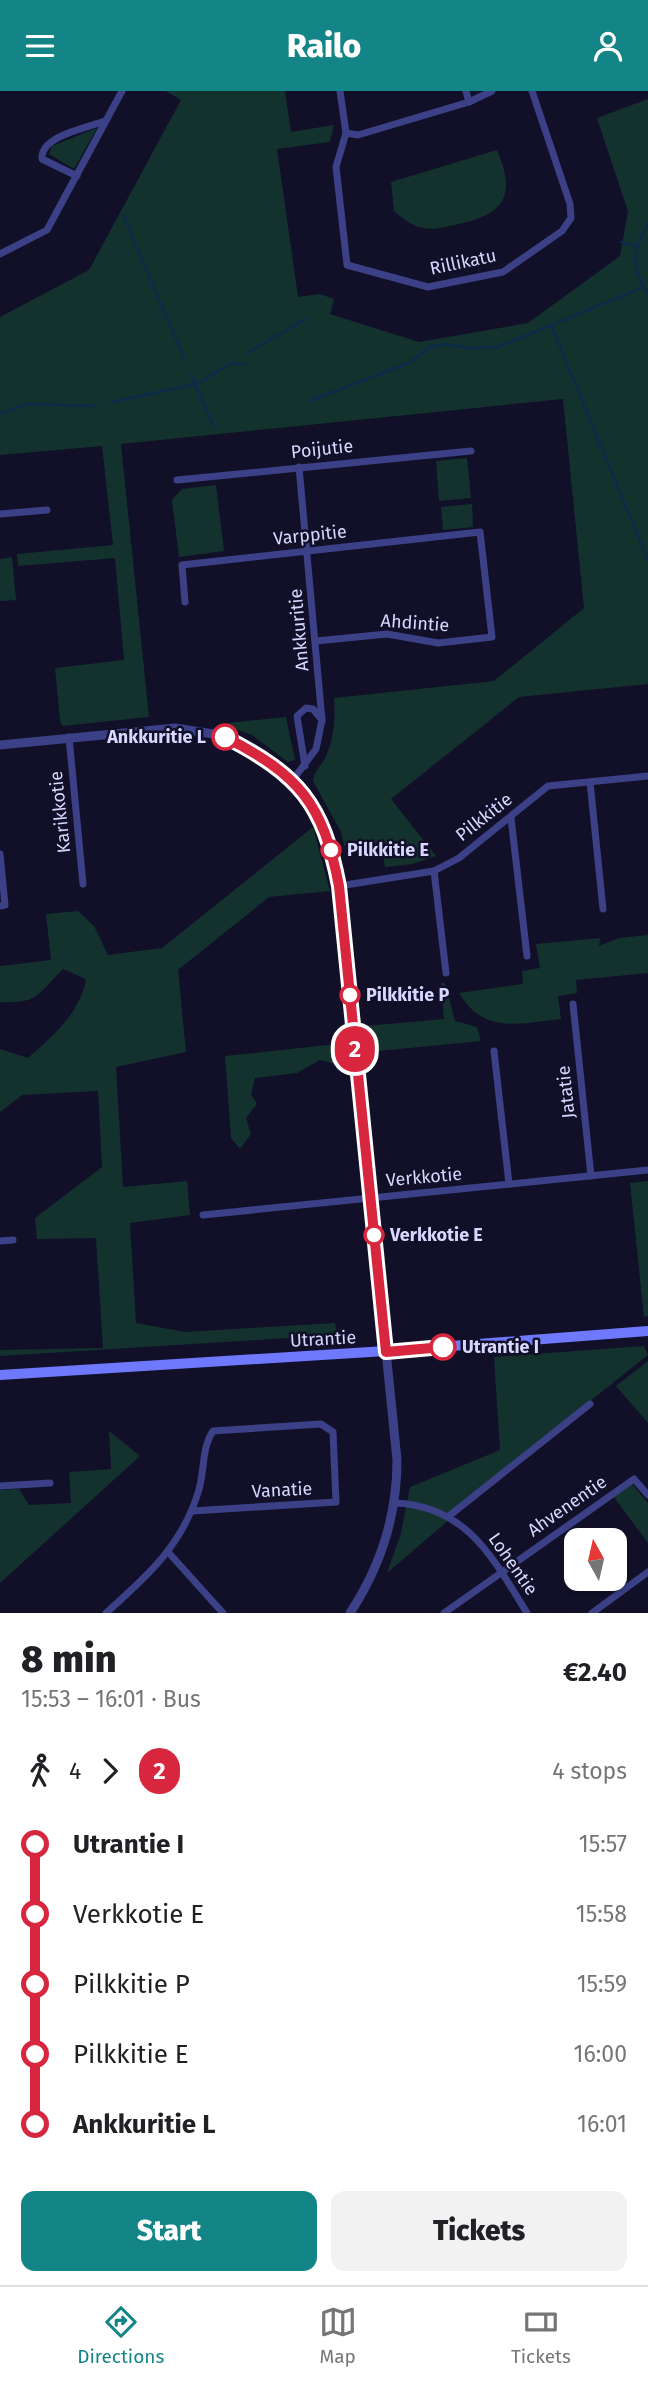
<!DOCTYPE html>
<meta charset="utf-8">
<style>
:root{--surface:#fff;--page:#f2f2f2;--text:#202124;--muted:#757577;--line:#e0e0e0;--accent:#138586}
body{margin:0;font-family:"Fira Sans",sans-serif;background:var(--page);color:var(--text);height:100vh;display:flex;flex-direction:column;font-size:26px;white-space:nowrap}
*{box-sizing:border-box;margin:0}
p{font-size:23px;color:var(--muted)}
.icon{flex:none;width:38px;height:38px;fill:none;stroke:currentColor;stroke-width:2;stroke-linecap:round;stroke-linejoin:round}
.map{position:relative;height:1522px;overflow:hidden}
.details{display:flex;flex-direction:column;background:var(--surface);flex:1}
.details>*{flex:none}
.badge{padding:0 14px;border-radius:23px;font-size:24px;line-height:46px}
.needle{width:46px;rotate:352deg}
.buttons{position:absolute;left:564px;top:1437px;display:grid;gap:14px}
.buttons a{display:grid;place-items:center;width:63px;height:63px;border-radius:14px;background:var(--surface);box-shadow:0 2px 5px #0004;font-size:35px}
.map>.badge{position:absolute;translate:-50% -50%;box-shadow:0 0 0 4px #fff}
.legs{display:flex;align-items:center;gap:10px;height:77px;padding:0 21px;font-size:23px}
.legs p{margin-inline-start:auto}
.summary{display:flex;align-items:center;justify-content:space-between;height:119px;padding:0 21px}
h1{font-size:38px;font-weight:800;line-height:52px}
.action{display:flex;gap:14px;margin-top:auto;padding:14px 21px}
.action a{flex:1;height:80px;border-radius:14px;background:var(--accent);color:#fff;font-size:28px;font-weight:800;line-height:80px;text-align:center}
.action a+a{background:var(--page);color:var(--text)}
ul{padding:0 21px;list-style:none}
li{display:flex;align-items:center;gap:24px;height:70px;font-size:26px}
li i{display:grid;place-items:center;width:10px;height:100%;margin:0 9px;background:currentColor}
li i::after{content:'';width:18px;height:18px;margin:-9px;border:5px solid;border-radius:50%;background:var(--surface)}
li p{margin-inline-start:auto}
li:first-child i{background:linear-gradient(#0000 50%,currentColor 0)}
li:last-child i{background:linear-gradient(currentColor 50%,#0000 0)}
header{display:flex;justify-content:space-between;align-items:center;height:91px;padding:0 21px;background:var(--accent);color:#fff;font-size:32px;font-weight:800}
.tabs{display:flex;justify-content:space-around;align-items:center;height:98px;border-top:2px solid var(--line);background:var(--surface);font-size:19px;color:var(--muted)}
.tabs a{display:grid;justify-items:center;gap:4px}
.tabs .on{color:var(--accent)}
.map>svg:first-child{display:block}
</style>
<header><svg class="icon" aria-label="menu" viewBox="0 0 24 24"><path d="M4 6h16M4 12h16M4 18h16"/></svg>Railo<svg class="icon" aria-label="person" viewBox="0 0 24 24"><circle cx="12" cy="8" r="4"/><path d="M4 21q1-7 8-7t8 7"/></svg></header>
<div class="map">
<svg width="648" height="1522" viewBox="0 0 648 1522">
<rect width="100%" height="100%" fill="#111028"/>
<!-- green -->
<g fill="#13322e">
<path d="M166,0H285L291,41L334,34L330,51L277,58L298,206L320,203L334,208L330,223L419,251L528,232L620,165L628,120L597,27L648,8V593L519,606L391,708L436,765L412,773L385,776L381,751L344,755L341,741L313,690C314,679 322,675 326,665C335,645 335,628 334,607L494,590L584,517L563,308L121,353L149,626L62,635L60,629L55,577L124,569L115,467L18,475L17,463L113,454L102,355L0,364V226L89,179L181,9Z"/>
<polygon points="97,37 74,78 49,63 52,55"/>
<path d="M497,59C516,103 506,123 459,133C428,140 419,142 394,120L391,91Z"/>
<polygon points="467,367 471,407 439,410 436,370"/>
<polygon points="216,394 224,460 179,466 172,409 182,398"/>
<polygon points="472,413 473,436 443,439 441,416"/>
<polygon points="12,466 16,509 0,510 0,468"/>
<polygon points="286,626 295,669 288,671 252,644 226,635 228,632"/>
<path d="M313,736L330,800L269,806L178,879L186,961L116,976L123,1096L187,1090L190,1124L130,1132L136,1232L185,1241L335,1232L337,1244L0,1265V1259L103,1257L96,1147L37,1148L35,1127L102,1076L98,1000L22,1004L0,1021V958L28,967C53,945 80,922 86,888L63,878C38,903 38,913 0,911V875L51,869L46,823L78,820L94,835L108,864L162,857Z"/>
<path d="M648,844V882L576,889L577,902L558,905L561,928C519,932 484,944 459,902L523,893L522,880L540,877L536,853L600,847L599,855L619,847Z"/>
<polygon points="441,892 445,892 455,930 477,936 481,950 368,961 366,935 444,928"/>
<polygon points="328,954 342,956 345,969 340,974 320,969 297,982 255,987 251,1003 257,1013 246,1027 251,1043 240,1058 231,1047 225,965"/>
<polygon points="648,1090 648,1225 644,1226 630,1092"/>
<polygon points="644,1255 648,1264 456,1417 449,1429 387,1482 401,1442 410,1396 500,1359 494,1266"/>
<polygon points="648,1270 648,1332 616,1295"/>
<polygon points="109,1340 140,1365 0,1492 0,1399 19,1398 29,1414 71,1412 69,1381 111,1378"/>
<polygon points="632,1393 648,1412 648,1452 613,1405"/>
</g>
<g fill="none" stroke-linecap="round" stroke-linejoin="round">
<!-- stream -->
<g stroke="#0c2a4a" stroke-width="2.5">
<polyline points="123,124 185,269"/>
<path d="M648,132C633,163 629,172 648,203"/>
<polyline points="621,151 636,155"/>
<polyline points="551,234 648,469"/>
<polyline points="247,262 306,228"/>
<polyline points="191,283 214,336"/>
<polyline points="309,310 409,272 430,256 446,253 468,257 498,256 644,196"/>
<polyline points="112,311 196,293 232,272 245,273"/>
<polyline points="0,323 26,313 95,315"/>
</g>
<!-- minor -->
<g stroke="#3b4087" stroke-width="7">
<polyline points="340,0 346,42 358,44 469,11 492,0"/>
<polyline points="466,0 469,11"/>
<polyline points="346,42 336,76 347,174 428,196 503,181 562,140 571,127 570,113 532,0"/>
<path d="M77,85L42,68C40,45 86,37 105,30"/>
<polyline points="0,163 47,139 122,0"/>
<polyline points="177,389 471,360"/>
<polyline points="0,423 47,419"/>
<polyline points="185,511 182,474 480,441 492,546 438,552 387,543 316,550"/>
<polyline points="69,646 83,793"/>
<polyline points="305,675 297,625 306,617 313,618 322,629"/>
<polyline points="292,690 316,658 322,629 299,376"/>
<polyline points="590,691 603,818"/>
<polyline points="511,727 527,865"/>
<polyline points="0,763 5,814 0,815"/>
<polyline points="434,780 446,882"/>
<polyline points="339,795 434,780 459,767 548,695 648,685"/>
<polyline points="573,913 591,1085"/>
<polyline points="494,960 509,1093"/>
<polyline points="203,1124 648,1079"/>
<polyline points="0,1150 13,1149"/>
<polyline points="0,1395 50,1392"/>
<path d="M395,1412C467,1415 493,1467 527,1522"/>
<polyline points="449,1425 590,1313"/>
<polyline points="169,1462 223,1522"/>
<path d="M106,1522C146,1486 181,1456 198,1402C205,1381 201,1358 213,1340L321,1333L333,1341L336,1411L192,1420"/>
<polyline points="444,1522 634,1388 648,1404"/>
<polyline points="592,1522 648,1481"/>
</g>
<!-- tertiary -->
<path stroke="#3b4087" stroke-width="9" d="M0,654L175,637L220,644L257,662L300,698L325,740L339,795L397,1369C397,1424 381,1475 350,1522"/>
<!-- secondary -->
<polyline stroke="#6e79ff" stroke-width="10" points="0,1284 386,1260 648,1240"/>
</g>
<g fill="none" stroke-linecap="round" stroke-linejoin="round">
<!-- line-1 casing -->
<g stroke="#fff" stroke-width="16">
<path id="line-1" d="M225,646C299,684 323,712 339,795L386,1261L443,1256"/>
</g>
<!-- line-1 -->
<use href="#line-1" stroke="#d7263d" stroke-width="10"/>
</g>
<!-- markers -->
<g fill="#fff" stroke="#d7263d" stroke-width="3.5">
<circle cx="225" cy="646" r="12"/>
<circle cx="331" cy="759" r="9"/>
<circle cx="350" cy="904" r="9"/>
<circle cx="374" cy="1144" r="9"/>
<circle cx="443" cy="1256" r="12"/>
</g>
<g text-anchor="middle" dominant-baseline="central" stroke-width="5" stroke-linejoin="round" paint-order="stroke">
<!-- street labels -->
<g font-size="18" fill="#d7d7ff" stroke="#111028">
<text transform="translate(463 171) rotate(-12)">Rillikatu</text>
<text transform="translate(322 358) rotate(-6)">Poijutie</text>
<text transform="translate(310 444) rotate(-6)">Varppitie</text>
<text transform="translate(415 532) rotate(4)">Ahdintie</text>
<text transform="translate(299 539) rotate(-95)">Ankkuritie</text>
<text transform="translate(60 721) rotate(-96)">Karikkotie</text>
<text transform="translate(484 726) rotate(-38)">Pilkkitie</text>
<text transform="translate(566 1001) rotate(-96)">Jatatie</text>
<text transform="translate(424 1086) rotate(-5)">Verkkotie</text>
<text transform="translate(323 1248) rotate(-3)">Utrantie</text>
<text transform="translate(282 1399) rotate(-3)">Vanatie</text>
<text transform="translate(567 1415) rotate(-35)">Ahvenentie</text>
<text transform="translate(513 1473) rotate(55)">Lohentie</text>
</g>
<!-- stop labels -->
<g font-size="18" font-weight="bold" fill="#d7d7ff" stroke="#111028" text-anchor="start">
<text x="206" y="646" text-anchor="end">Ankkuritie L</text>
<text x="347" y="759">Pilkkitie E</text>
<text x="366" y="904">Pilkkitie P</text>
<text x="390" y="1144">Verkkotie E</text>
<text x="462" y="1256">Utrantie I</text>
</g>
</g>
</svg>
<div class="buttons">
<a><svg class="needle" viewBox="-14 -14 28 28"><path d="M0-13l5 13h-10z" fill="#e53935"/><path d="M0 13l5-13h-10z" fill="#757577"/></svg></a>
</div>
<b class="badge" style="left:355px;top:958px;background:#d7263d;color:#fff">2</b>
</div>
<section class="details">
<div class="summary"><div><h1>8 min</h1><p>15:53 – 16:01 · Bus</p></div><b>€2.40</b></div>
<div class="legs"><svg class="icon" aria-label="walk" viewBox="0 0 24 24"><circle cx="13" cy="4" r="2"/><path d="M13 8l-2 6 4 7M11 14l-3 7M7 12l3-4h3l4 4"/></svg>4<svg class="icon" aria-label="forward" viewBox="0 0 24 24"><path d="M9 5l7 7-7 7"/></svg><b class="badge" style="background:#d7263d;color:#fff">2</b><p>4 stops</p></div>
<ul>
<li><i style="color:#d7263d"></i><b>Utrantie I</b><p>15:57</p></li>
<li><i style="color:#d7263d"></i><span>Verkkotie E</span><p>15:58</p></li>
<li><i style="color:#d7263d"></i><span>Pilkkitie P</span><p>15:59</p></li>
<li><i style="color:#d7263d"></i><span>Pilkkitie E</span><p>16:00</p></li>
<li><i style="color:#d7263d"></i><b>Ankkuritie L</b><p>16:01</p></li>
</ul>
<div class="action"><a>Start</a><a>Tickets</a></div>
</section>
<nav class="tabs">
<a class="on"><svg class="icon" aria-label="directions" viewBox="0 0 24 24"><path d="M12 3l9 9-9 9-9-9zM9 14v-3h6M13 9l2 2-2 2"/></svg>Directions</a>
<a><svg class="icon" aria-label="map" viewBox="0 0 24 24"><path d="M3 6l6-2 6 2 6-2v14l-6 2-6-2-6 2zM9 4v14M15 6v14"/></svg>Map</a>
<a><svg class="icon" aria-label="tickets" viewBox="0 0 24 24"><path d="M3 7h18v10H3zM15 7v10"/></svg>Tickets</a>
</nav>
